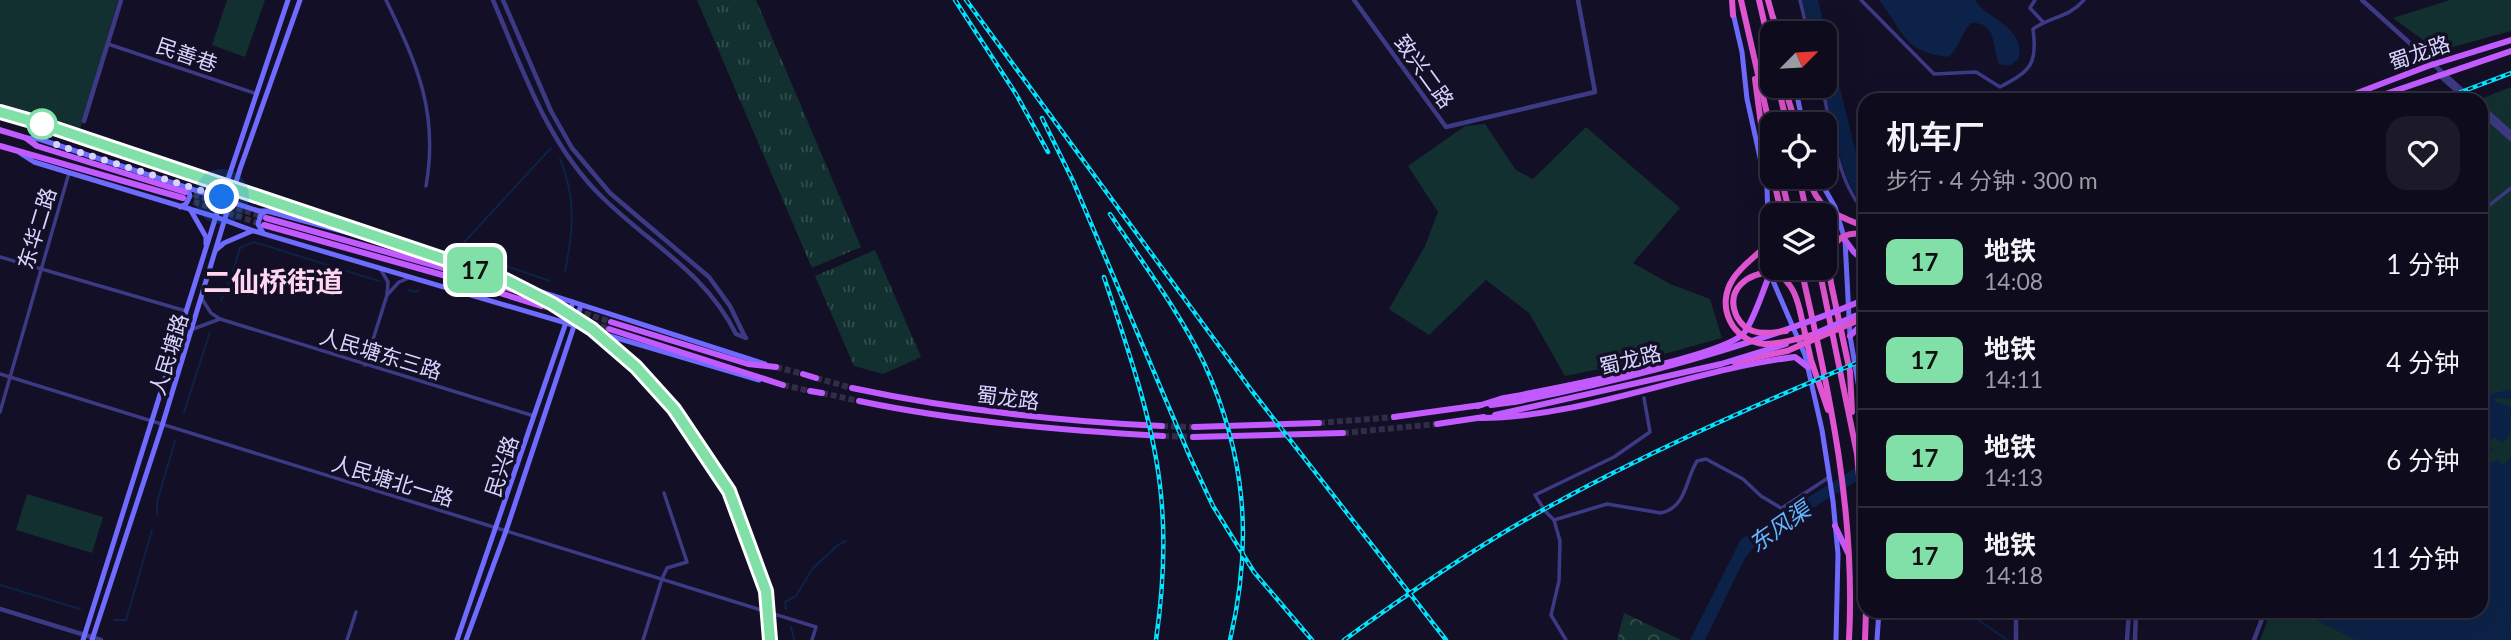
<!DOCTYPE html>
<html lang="zh">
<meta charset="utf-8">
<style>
:root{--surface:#0e0b1c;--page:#1c1929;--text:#f1f3f6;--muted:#9b9ba3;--line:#2e2b3b}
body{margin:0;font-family:Lato,"Noto Sans SC",sans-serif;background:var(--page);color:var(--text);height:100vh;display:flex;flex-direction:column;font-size:26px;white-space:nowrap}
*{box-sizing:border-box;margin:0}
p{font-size:23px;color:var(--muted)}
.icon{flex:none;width:38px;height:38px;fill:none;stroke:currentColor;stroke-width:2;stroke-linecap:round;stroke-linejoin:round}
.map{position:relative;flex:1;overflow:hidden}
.sheet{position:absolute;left:1858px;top:93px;width:630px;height:525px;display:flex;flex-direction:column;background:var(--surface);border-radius:21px;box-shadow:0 7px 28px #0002,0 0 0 2px var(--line)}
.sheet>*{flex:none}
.badge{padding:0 14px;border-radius:10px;font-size:24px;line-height:46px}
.needle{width:46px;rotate:66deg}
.tools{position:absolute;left:1760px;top:21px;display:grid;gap:14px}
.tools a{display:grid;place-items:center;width:77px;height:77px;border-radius:14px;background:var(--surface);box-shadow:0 7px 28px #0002,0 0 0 2px var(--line);font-size:35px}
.you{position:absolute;width:35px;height:35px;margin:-18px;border:5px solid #fff;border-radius:50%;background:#1a73e8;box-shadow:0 0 0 10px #1a73e833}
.map>.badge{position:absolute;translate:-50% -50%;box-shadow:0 0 0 4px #fff}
.round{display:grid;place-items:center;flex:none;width:74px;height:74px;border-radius:21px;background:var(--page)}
.head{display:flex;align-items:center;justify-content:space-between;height:119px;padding:0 28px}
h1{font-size:33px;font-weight:600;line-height:52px}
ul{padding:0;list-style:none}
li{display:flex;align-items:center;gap:21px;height:98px;padding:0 28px;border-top:2px solid var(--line)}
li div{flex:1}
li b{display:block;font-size:26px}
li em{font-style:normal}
li .badge{min-width:77px;font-weight:700;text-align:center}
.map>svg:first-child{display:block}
</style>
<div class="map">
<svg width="2511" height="640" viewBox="0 0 2511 640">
<defs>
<pattern id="grass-tufts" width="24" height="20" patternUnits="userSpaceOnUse" patternTransform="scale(1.75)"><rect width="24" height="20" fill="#12302f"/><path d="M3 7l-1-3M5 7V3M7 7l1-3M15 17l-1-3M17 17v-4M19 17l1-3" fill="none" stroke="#344d4e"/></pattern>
<pattern id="forest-crowns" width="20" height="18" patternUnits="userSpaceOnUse" patternTransform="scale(1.75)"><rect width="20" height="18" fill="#12302f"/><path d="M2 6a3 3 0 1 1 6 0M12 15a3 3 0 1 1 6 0" fill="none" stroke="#344d4e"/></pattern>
</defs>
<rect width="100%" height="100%" fill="#130f26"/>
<!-- grass -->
<g fill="url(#grass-tufts)">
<polygon points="697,0 756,0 861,247 812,268"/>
<polygon points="875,250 921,357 883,374 854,366 815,276"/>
</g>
<!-- forest -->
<polygon fill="url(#forest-crowns)" points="1624,613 1681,640 1617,640"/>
<!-- park -->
<g fill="#12302f">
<polygon points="0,0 118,0 79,133 0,110"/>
<polygon points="227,0 265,0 245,57 212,45"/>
<polygon points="2450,0 2511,0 2511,31 2438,51 2393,18"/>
<polygon points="2511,87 2511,640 2260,640 2271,611 2482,611 2482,100 2478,100"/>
<polygon points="1485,124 1516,170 1533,179 1586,127 1680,208 1633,263 1670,284 1710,299 1722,338 1635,362 1565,376 1529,313 1486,280 1429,335 1389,309 1425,246 1438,212 1408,166 1465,126"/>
<polygon points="27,494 103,517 92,553 16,530"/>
</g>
<!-- water -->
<g fill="#0c2248">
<path d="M1802,0H1818L1865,189V208C1838,176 1834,126 1823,86H1825V33H1810Z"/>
<path d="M1879,0H1975C1987,20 2025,26 2019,58C2013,65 2008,67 1999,64C1992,46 1997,22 1971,23C1959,35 1962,46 1948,57C1901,51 1904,31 1879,0Z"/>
<polygon points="2511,389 2511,399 2495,398 2494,401 2511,407 2510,436 2502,443 2494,437 2488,445 2493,450 2482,456 2482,411 2492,394"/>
<polygon points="2511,456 2511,640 2355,640 2314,619 2313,611 2482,611 2482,466 2498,460 2504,465"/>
<polygon points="1865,462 1865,476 1759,541 1745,558 1705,640 1690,640 1741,539"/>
</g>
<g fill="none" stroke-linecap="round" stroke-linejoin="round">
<!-- stream -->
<g stroke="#0c2248" stroke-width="2">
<path d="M560,159C577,200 573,230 565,272"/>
<polyline points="459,250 550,281"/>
<polyline points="456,251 551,148"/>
<polyline points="409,290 416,292 419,290"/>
<polyline points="221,300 231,278 240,248 254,242 379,281"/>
<polyline points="184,412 210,332"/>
<polyline points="157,514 157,502 175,441"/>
<polyline points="0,585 80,609"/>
<polyline points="786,609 785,602 796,596 813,568 838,545 846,541"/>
<polyline points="1966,611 2007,640"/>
<polyline points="114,620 126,620 152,530"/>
<polyline points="791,627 794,640"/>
</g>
<!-- primary-tunnel -->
<g stroke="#312d47" stroke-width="6" stroke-dasharray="6 3" stroke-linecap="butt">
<polyline points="185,192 264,217"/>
<polyline points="185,199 261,224"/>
<polyline points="542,299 611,322"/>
<polyline points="541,306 609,329"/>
<polyline points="776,367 803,374"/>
<polyline points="816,378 852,388"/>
<polyline points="783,385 810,391"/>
<polyline points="822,393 859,401"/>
<polyline points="1319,423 1394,417"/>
<polyline points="1162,426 1194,427"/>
<polyline points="1343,433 1437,424"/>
<polyline points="1163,436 1193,437"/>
</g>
<!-- minor -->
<g stroke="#3d3a85" stroke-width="3.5">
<path d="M386,0C417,64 439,113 426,186"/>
<polyline points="1800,0 1808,33"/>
<path d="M1861,0L1934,74L1976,72L2000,87C2030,71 2038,65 2033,29C2052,16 2068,18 2084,0"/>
<polyline points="2035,0 2030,8 2043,22"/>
<polyline points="108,44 257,94"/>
<path d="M1822,86C1831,125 1837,184 1866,213"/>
<polyline points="2482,211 2511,188"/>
<polyline points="0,257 186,311"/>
<polyline points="381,270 388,282 387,295 399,282 409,278"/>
<polyline points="220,319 534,416"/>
<polyline points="193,329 220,319 211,313 202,299"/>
<polyline points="365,365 387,295"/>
<polyline points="0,374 816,627 812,640"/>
<polyline points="0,412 69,173"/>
<polyline points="1782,508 1828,478"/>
<path d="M1554,520L1607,504L1661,513C1687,507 1685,480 1697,461L1706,459L1743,479L1761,496L1781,508L1793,527"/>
<polyline points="347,640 356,612"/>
<polyline points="643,640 662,579 667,568 687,562 664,493"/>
<polyline points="1566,640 1551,615 1559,581 1560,541 1554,520 1545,511 1535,495 1614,457 1650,432 1644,398"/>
</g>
<!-- tertiary -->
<g stroke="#3d3a85" stroke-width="4.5">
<path d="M493,0C523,70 547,144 603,198C651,245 705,272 736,334L746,338"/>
<polyline points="503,0 551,111 572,148 610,193 709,277 730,306 745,337"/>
<polyline points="1354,0 1446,127 1595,92 1578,0"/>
<polyline points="2362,0 2473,100"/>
<polyline points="2438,74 2467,100"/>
<polyline points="2482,107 2511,133"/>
<polyline points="2482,113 2511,139"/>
<polyline points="84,121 121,0"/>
<polyline points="0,609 101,640"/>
<polyline points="2016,611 2016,640"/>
<polyline points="2127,640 2129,611"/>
<polyline points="2135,640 2136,611"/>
<polyline points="2254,640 2265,611"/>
</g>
<!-- secondary -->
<g stroke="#6f6bff" stroke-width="5">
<polyline points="1733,13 1742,52 1747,99 1767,189 1770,274 1805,355 1822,430 1833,501 1838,554 1836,640"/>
<polyline points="1773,16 1779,33"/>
<polyline points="1795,86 1803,124"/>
<polyline points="26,138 39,139 259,211 267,211 405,248 765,364"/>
<polyline points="20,153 34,162 216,217 254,231 759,380"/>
<polyline points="1818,177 1835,207 1845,240 1850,336 1866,429"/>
<polyline points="180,207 186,204 190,196 187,186"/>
<polyline points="190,209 206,237 206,244"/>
<polyline points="263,233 258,224 261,214 265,212"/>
<polyline points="217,249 224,243 252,231"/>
<polyline points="83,640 222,197 288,0"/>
<polyline points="92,640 162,426 240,169 300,0"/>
<polyline points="457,640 573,302"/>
<polyline points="466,640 506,531 581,305"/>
<polyline points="1877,640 1879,611"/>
</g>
<!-- primary -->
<g stroke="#c25bff" stroke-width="6">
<polyline points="2339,100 2428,66 2511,40"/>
<polyline points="2368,100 2511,51"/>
<polyline points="0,130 26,138 37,146 185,192"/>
<polyline points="0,146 183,198"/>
<polyline points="266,218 447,269 542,299"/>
<polyline points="264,225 446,276 541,306"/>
<polyline points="1845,240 1853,251 1866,263"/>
<polyline points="1855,316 1866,312"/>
<polyline points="611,322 748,364 776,367"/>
<polyline points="609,329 783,385"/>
<polyline points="1850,336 1866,320"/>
<polyline points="803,374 816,378"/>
<path d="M852,388C955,410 1057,421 1162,426"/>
<polyline points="810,391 822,393"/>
<path d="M859,401C959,422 1061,430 1163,436"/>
<polyline points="1491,405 1514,402"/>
<path d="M1478,406L1500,399C1541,391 1722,358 1744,333C1754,320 1763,290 1770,274"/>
<polyline points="1495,415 1721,364"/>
<polyline points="1394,417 1481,405"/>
<path d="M1481,418C1586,417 1690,370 1795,357L1808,367"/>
<polyline points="1437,424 1484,417"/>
<polyline points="1194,427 1319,423"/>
<polyline points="1193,437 1343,433"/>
<polyline points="1835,526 1848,553"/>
</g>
<!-- trunk -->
<g stroke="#e055d1" stroke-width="6">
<polyline points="1732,0 1733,15"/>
<polyline points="1741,0 1773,140"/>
<polyline points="1759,0 1773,61"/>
<polyline points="1768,0 1773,18"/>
<polyline points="1755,79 1761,124 1773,175"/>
<polyline points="1778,86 1787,124"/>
<polyline points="1784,86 1796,124"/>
<polyline points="1773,177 1779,203 1778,215"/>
<polyline points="1781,177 1790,215"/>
<polyline points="1799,177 1807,215"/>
<path d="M1801,268C1829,392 1856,511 1849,640"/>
<polyline points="1819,268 1857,454 1866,555"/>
<polyline points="1832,288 1850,372 1852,412"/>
<polyline points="1800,311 1811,360 1828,410"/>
<polyline points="1734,362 1787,351"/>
<polyline points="1865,640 1866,611"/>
</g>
<!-- rail casing -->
<g stroke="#00e5ff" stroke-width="4.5">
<g id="rail">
<polyline points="955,0 1016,94 1048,152"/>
<polyline points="966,0 1252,391 1446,640"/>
<polyline points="2440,100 2511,73"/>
<polyline points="1042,118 1073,181 1190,457 1213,506 1254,572 1312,640"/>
<path d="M1110,214C1142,262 1179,311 1204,363C1246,455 1253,543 1230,640"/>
<path d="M1104,277C1127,347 1154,421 1161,495C1166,544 1163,591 1156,640"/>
<path d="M1344,640C1403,597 1462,556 1525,520C1634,458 1750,407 1866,359"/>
</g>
</g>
<!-- rail -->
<use href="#rail" stroke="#130f26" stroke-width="2" stroke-dasharray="5" stroke-linecap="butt"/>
<!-- primary-bridge -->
<g stroke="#c25bff" stroke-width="6">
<polyline points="1810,336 1855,316"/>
<polyline points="1721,364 1786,344"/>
<path d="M1514,402C1635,378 1752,347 1866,299"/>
</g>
<!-- trunk-bridge -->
<g stroke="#e055d1" stroke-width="6">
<path d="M1808,177C1818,211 1836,215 1866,227"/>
<path d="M1771,240C1760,254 1742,264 1733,279C1715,306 1732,341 1764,344C1780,345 1797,338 1813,335"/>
<path d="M1832,288C1826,260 1828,229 1866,234"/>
<path d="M1786,331C1775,332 1764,335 1753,331C1746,329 1741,324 1737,317C1724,289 1748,273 1773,272C1790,279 1796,294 1800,311"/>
<polyline points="1787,351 1866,317"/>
</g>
</g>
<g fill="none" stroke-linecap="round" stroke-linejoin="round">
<!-- line casing -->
<g stroke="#fff" stroke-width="16">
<polyline id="line" points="0,112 42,124 506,280 553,304 592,329 636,367 674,409 729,491 766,591 770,640"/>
</g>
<!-- line -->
<use href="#line" stroke="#80e0a7" stroke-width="10"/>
<!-- walk -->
<polyline stroke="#d9d4ff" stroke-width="7" stroke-dasharray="0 12.6" points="42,124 57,145 222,197"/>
</g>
<!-- markers -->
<circle fill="#fff" stroke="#80e0a7" stroke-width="3.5" cx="42" cy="124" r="14"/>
<g text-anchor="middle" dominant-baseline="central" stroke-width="7" stroke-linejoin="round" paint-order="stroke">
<!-- street labels -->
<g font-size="21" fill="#d9d4ff" stroke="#130f26">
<text transform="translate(2419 52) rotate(-19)">蜀龙路</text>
<text transform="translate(187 54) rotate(19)">民善巷</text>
<text transform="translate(1425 71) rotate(54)">致兴二路</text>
<text transform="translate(36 228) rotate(-73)">东华二路</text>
<text transform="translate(381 353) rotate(17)">人民塘东三路</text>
<text transform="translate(168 354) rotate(-73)">人民塘路</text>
<text transform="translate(1630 359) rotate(-14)">蜀龙路</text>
<text transform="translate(1008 397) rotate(7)">蜀龙路</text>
<text transform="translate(501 466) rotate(-72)">民兴路</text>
<text transform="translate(393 480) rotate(17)">人民塘北一路</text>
</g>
<!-- water labels -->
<g font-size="23" font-style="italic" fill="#62b6ff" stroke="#130f26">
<text transform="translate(1779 526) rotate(-35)">东风渠</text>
</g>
<!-- district labels -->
<g font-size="28" font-weight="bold" fill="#ffd6f0" stroke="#130f26">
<text x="273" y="281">二仙桥街道</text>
</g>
</g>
</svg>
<div class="tools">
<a><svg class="needle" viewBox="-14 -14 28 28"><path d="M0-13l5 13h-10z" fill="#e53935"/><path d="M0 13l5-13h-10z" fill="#9b9ba3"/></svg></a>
<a><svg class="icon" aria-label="locate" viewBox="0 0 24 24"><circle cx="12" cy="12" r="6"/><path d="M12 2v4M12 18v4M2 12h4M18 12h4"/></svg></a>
<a><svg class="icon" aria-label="layers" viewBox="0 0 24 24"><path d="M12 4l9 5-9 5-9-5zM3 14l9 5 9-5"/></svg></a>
</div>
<div class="you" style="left:222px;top:197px"></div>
<b class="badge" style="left:475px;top:270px;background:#80e0a7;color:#111">17</b>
<section class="sheet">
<div class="head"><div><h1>机车厂</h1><p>步行 · 4 分钟 · 300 m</p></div><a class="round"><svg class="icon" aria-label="heart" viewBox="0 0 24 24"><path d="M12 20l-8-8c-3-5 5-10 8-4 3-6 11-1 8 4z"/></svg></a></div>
<ul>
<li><span class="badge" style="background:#80e0a7;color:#111">17</span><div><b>地铁</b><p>14:08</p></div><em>1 分钟</em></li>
<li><span class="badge" style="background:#80e0a7;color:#111">17</span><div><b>地铁</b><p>14:11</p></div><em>4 分钟</em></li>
<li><span class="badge" style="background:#80e0a7;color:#111">17</span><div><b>地铁</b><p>14:13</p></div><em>6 分钟</em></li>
<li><span class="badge" style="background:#80e0a7;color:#111">17</span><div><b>地铁</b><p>14:18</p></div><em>11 分钟</em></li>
</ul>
</section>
</div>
